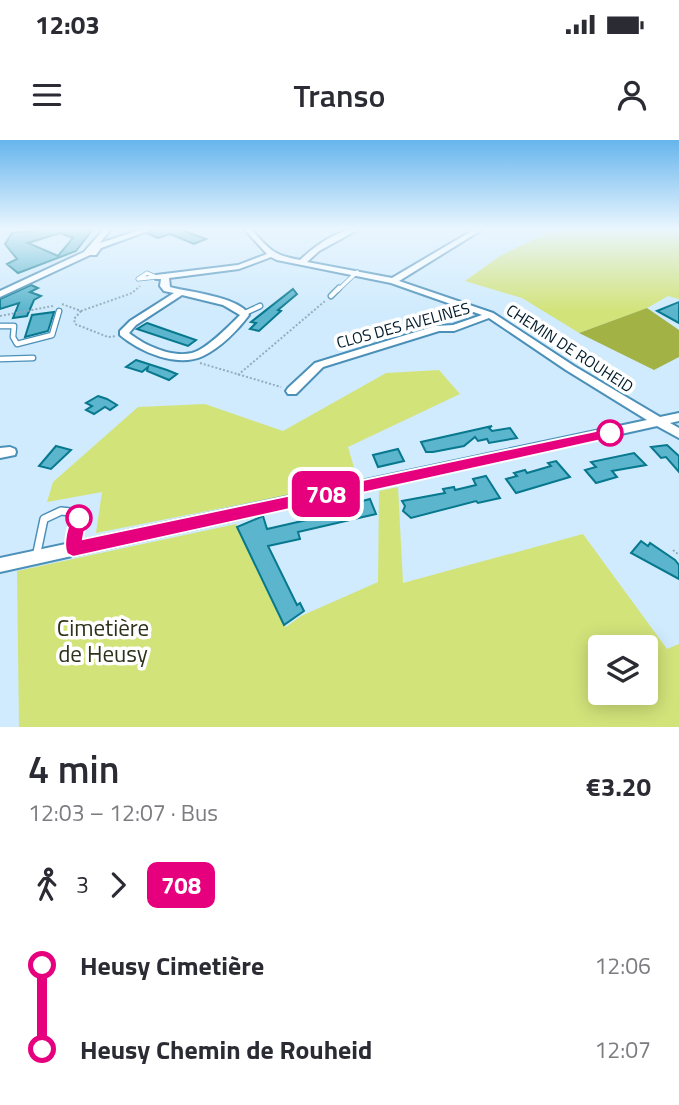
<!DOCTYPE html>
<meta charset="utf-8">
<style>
:root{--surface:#fff;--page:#f7f7f7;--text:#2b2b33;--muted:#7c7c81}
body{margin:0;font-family:"Titillium Web",sans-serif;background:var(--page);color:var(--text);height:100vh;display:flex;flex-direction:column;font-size:26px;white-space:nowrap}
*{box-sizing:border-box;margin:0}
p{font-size:23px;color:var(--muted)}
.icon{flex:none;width:38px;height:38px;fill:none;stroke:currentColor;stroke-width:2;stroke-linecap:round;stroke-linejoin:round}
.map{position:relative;height:587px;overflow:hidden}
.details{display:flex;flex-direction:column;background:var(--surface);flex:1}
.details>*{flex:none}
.badge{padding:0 14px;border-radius:10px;font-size:24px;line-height:46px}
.tools{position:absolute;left:588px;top:495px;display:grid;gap:14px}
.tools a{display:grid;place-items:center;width:70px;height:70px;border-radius:7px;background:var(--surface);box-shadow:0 4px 18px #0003;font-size:35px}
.map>.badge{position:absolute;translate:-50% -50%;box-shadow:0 0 0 4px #fff}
.legs{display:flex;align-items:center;gap:10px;height:77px;padding:0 28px;font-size:23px}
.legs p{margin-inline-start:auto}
.overview{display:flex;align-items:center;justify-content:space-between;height:119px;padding:0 28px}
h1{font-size:38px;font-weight:600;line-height:52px}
ul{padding:0 28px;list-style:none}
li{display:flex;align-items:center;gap:24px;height:84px;font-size:26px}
li i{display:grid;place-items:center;width:10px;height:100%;margin:0 9px;background:currentColor}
li i::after{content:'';width:18px;height:18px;margin:-9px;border:5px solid;border-radius:50%;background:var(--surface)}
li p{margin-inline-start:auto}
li:first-child i{background:linear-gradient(#0000 50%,currentColor 0)}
li:last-child i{background:linear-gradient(currentColor 50%,#0000 0)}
.status{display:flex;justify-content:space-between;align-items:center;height:49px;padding:0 35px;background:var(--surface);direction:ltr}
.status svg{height:19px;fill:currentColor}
header{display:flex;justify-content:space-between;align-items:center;height:91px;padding:0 28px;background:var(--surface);font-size:32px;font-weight:600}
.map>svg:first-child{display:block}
</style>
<div class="status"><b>12:03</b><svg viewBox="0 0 49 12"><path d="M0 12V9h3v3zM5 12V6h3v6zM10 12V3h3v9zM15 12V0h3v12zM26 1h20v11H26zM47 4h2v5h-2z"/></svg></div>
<header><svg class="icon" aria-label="menu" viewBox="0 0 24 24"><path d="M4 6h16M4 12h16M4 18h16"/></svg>Transo<svg class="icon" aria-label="person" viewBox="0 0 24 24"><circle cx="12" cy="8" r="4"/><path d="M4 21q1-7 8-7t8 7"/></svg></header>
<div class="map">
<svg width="679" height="587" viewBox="0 0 679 587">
<rect width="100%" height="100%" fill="#d0ebfd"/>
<!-- green -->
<g fill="#d2e37a" fill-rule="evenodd">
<polygon points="555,89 679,89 679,159 668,156 647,168 579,193 522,158 465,141 500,116"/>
<polygon points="439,230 460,254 348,307 358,341 96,393 102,352 47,362 53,342 138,267 205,264 283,291 386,233"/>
<path d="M398,347L403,443L583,394L667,509L679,504V587H19L17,431L236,384L286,487L301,476L378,442L379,351ZM600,508H646V553H600Z"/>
</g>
<!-- forest -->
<polygon fill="#a2b244" points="647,168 679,190 679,217 654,230 579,193"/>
<!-- building -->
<g fill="#5ab5cd" stroke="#07788e" stroke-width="2" fill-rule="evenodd">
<path d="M48,89H93L76,111L18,133L7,124L17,119L5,104L12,93ZM60,93L73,98L58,116L28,103Z"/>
<polygon points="155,89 180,89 206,99 194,104 170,94 158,98 148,94"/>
<polygon points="31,145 38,148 30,152 41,156 34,160 27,176 13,178 19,163 0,169 0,159"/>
<polygon points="293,149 297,154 278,170 281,171 259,191 250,189 256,183 251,182"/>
<polygon points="679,162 679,183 657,171"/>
<polygon points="54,172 48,191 25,197 32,175"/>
<polygon points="147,183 167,190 196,200 188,206 137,189"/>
<polygon points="545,189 566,202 587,214 578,219 535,193"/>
<polygon points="136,220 167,230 177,234 169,240 147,231 148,227 142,232 126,227"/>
<polygon points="98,256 107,259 117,265 110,270 105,267 94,274 86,270 92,266 86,263"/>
<polygon points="492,286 489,288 492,291 510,288 517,298 489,303 487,299 478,301 475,297 464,306 433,312 426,312 421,302"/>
<polygon points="667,305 679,316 679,332 666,317 661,318 651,307"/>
<polygon points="56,306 71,310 51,329 39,326"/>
<polygon points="398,309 404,321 378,327 373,315"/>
<polygon points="634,313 646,325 612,331 617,337 596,343 585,330 596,327 591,322"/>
<polygon points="556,321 570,337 516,353 506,339 517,336 514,333 525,330 527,333 551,326 548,323"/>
<polygon points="486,336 500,358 478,363 476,361 411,378 403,371 405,366 402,361 445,353 443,349 454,347 455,350 476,345 473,339"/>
<polygon points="370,359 376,374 298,392 300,399 268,406 297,465 300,463 304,471 284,485 237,387 263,376 267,389 311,379 310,375"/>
<polygon points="641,401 648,406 650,403 675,420 679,425 679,439 631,413"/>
</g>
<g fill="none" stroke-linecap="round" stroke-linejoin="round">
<!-- service-far2 casing -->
<g stroke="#4b90b9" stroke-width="5">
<g id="service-far2">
<polygon points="147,133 156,137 138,139"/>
<polyline points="338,150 357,132"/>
</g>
</g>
<!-- service-far1 casing -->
<g stroke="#4b90b9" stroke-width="7">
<g id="service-far1">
<polyline points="331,156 339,148"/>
<polyline points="245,173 260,166"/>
<polyline points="0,186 14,186 13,197 17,204 52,195 59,171"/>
<polyline points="0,219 33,218"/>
</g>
</g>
<!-- service casing -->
<g stroke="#4b90b9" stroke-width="10">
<polyline id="service" points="36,417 44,379 61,371 80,373 73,409"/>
</g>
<!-- minor casing -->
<g stroke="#4b90b9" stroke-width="4">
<g id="minor">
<polygon points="104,89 111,89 100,103 143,89 153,89 101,108 96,115 90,115 0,157 0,151 84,112"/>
<path d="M244,89H251C269,109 272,115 300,120C315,106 338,89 359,89L319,111L307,122L392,138L475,89H483L399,141L493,173L574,226L660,277L679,273V281L670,283L679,288V298L657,286L0,432V418L647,280L566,230L489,178L454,191H439L323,227L296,254H288L286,251L288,248L315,223L435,186L453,185L482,175L391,143L277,120L271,117L239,129L169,138L170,147C189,152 240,157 249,175C238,190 220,208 203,216C177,228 140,212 120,195V191L130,181L174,153L164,151L160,146L161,139H156V135L238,125L267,114ZM182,155L223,165L240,175C229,186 207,209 192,213C171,218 144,205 129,193L136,185Z"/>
<polygon points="10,307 15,309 16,312 15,315 0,318 0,308"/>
</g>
</g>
<!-- path -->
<g stroke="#92adbe" stroke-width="2" stroke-dasharray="2 2" stroke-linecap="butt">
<polyline points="62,164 81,171 132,153 140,146"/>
<polyline points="81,171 74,179 75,184 108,197 116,196"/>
<polyline points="0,176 53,166"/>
<polyline points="200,223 281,247"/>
<polyline points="238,235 325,161"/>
<polyline points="673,410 679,415"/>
</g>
<!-- service-far2 -->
<use href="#service-far2" stroke="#fff" stroke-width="3.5"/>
<!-- service-far1 -->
<use href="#service-far1" stroke="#fff" stroke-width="4.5"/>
<!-- service -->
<use href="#service" stroke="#fff" stroke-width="7"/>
<!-- minor -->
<use href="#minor" fill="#fff" fill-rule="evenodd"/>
</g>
<!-- sky -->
<linearGradient id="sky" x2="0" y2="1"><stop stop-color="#66b5ed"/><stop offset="0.52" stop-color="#eaf6fe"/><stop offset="1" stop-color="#eaf6fe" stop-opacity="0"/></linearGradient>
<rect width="679" height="171" fill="url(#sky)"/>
<!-- line-1 -->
<path fill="#e6007e" stroke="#fff" stroke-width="2" d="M610,288L615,290V297L73,417L67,414C62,404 68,384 73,373H84L87,378L83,399Z"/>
<!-- markers -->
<g fill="#fff" stroke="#e6007e" stroke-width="3.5">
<circle cx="610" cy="293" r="12"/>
<circle cx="79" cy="378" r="12"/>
</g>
<g text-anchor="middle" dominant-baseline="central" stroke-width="7" stroke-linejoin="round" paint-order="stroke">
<!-- far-street labels -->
<g font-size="16" fill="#001b2b" stroke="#fff">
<text transform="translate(403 185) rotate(-15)">CLOS DES AVELINES</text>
<text transform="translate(570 208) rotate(33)">CHEMIN DE ROUHEID</text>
</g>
<!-- near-park labels -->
<g font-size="23" fill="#2e321b" stroke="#fff">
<text x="103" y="487">Cimetière<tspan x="103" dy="26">de Heusy</tspan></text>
</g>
</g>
</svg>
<div class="tools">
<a><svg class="icon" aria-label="layers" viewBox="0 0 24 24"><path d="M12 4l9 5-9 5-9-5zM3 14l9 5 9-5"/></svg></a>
</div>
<b class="badge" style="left:326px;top:354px;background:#e6007e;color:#fff">708</b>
</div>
<section class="details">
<div class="overview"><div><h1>4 min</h1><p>12:03 – 12:07 · Bus</p></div><b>€3.20</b></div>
<div class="legs"><svg class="icon" aria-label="walk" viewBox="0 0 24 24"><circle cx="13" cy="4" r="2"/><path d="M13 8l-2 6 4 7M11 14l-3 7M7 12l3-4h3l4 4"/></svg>3<svg class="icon" aria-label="forward" viewBox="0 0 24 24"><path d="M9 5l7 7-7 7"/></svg><b class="badge" style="background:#e6007e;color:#fff">708</b></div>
<ul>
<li><i style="color:#e6007e"></i><b>Heusy Cimetière</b><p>12:06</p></li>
<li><i style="color:#e6007e"></i><b>Heusy Chemin de Rouheid</b><p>12:07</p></li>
</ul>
</section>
